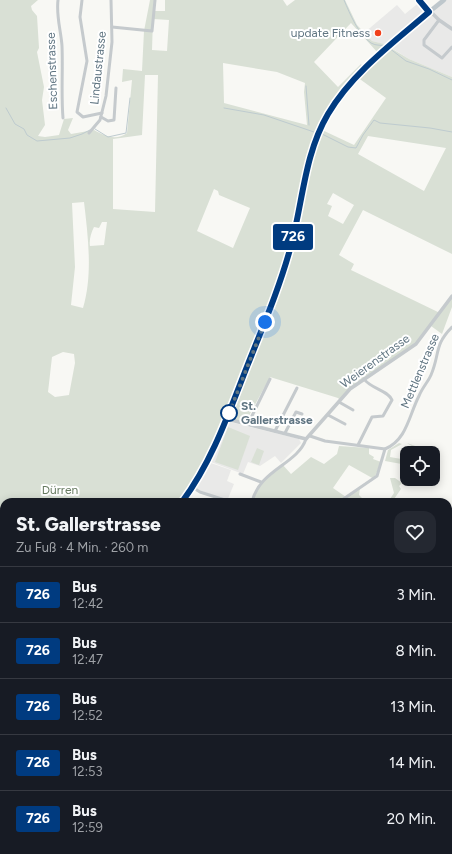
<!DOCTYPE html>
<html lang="de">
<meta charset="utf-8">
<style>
:root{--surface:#171b24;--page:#242831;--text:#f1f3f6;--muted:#9ea1a6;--line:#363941}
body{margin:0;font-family:Figtree,sans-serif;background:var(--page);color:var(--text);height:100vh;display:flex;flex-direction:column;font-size:15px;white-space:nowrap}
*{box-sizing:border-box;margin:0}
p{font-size:13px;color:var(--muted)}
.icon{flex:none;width:22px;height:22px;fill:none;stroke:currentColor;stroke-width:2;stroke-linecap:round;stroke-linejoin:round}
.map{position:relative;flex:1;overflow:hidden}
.sheet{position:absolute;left:0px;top:498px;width:452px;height:356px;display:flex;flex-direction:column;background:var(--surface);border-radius:12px 12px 0 0;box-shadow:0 2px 10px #0003}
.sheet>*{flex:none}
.badge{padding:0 8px;border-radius:3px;font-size:14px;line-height:26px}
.controls{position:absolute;left:400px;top:446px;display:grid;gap:8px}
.controls a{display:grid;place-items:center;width:40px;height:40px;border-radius:8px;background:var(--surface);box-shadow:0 2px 10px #0003;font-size:20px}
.you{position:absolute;width:20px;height:20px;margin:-10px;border:3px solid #fff;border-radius:50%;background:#1a73e8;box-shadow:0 0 0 6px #1a73e833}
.map>.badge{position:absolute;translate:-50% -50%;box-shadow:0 0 0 2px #fff}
.round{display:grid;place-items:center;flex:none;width:42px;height:42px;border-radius:12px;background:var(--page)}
.overview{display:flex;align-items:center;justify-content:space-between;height:68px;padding:0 16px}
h1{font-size:19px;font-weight:800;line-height:30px}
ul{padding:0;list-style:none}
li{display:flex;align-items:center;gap:12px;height:56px;padding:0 16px;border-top:1px solid var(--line)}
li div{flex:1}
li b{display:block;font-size:15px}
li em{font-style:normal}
li .badge{min-width:44px;font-weight:700;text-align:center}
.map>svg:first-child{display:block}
</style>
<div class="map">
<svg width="452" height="854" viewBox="0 0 452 854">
<rect width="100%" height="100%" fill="#f8f8f4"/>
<!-- built -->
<g fill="#e9e9e8">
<polygon points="440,0 452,0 452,77 409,59 390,47 429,16 429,10 387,45 372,41 364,33 397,5 405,14 421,1 429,9"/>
<polygon points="230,422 299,439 301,443 281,463 275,456 260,466 248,462 243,474 211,462 228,423"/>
<polygon points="208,462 231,470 227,481 234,484 227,501 192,487"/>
</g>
<!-- green -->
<g fill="#d9e0d5" fill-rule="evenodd">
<path d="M0,0H38L31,6L32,10L37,16L39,48L37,52L44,87L42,100L45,125L38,136L45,137L59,135L64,119L73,118L68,130L71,134L94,130C105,136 116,141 127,133L132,80L122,82L123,69L142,71L144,31L150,0H155L154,11H165V0H283L287,6L295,0H345L357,25L372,41L384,44L409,59L452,77V254L363,210L339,255L354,264L351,270L440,313L452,296V307L442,334L431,326L411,349L359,382L340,400L338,398L270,377L245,423L229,419L185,498L196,502H4V850H24V852L31,854H0ZM153,19L169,20L167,51L152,50ZM351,23L378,53L363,67L361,64L338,87L314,62ZM223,63L277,72L305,83L304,92L307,125L224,103ZM145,75H158L155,212L113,209V139L142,135ZM357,77L386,98L354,145L320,129L348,86ZM368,136L446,148L424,191L358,154ZM214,189L218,191L219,195L250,208L233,248L197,231ZM333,193L354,205L343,224L328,216L332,206L327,204ZM84,202C88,237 93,274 83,308L71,305L75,267L72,203ZM102,222H107L104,245L90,246C89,240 91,233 94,227L99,228ZM63,352L74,354L75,363L69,395L55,397L48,392L52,357Z"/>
<polygon points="228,427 250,436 238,470 215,462"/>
<polygon points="399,443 402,444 391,450 390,457 407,460 407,465 385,461 388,450"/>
<polygon points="407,443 437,454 437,457 433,459 433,453 418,451 411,453 413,447"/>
<polygon points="339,446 369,448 369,454 374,457 373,459 381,462 374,479 349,465 333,488 346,497 360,488 359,495 366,502 252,502 258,486 282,464 291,474 311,457 324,464 337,454"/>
<polygon points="257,448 264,451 259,465 251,462"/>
<polygon points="390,478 395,478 402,483 399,486 401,489 392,502 388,502 394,493"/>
<polygon points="452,547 452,800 448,812 448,586 450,582 448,580 448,556"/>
<polygon points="57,850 133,850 149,854 56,854"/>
<polygon points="152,850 176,850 175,854 152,854"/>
<polygon points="220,850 270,850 270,854 219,854"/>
<polygon points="286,850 434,850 433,854 278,854 286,853"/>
</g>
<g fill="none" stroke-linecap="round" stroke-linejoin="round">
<!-- stream -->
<g stroke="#becbcf" stroke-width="1">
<path d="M344,0C350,14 358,34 371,43C376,46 382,45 387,46"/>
<polyline points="389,48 406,61 429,69 452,80"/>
<polyline points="306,86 309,125"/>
<polyline points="6,108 15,124 24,129 27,135 37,141 70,138 82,134 90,130"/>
<polyline points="224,108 264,115 317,133"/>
<polyline points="95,129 108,137 126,133 130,98"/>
<polyline points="320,133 348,147 356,148 363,135 374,120 380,123 430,128 452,132"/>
</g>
<!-- minor -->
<g stroke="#c5cacd" stroke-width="3">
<path d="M58,0C56,16 61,31 62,46C63,70 61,94 63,118"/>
<polyline points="82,0 80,17 87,61 77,112 83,117 102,113"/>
<polyline points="439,20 424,40 424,45 442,58 452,47"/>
<polyline points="112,27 152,31 155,0"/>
<polyline points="101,117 108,121 114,120 116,88"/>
<polyline points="89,133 100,120 106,96 112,42 111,0"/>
<polyline points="339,402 353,410"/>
<polyline points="328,415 345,424"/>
<polyline points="248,424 270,379"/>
<polyline points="275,431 297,388"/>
<polyline points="285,433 296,412 302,414"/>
<polyline points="310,436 325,441 385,449"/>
<path d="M358,445L372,417L383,416L392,400C388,390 371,389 364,379"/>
<polyline points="240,474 261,482"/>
<polyline points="192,487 200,492 231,502"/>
<path d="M252,502C260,469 297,465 306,439"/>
<path d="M339,502L377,476L385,449C407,440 409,415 419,396C422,388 428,382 431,375C440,354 434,345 452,327"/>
</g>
<!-- tertiary -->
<g stroke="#c5cacd" stroke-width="3.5">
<polyline points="419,0 439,20 452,29"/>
<polyline points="227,419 306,439 350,389 416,344 452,296"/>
</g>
<!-- primary -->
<g stroke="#bec7cc" stroke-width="4.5">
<path d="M182,502C213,460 229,412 248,364C264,323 281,283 292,241C303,199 305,152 328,114C353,71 406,31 444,0"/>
<polyline points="0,827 4,816"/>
</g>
<!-- motorway -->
<g stroke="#bec7cc" stroke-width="5.5">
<polyline points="448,821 452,810"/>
<polyline points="448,835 452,824"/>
<polyline points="436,854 437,850"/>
<polyline points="441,854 442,850"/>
</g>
</g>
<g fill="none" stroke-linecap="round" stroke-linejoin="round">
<!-- line casing -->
<g stroke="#fff" stroke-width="9">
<path id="line" d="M182,502C213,460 229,412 248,364C264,324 281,284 292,242C303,199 305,153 328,114C352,73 394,42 429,12L419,0"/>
</g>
<!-- line -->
<use href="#line" stroke="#003b80" stroke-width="6"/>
<!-- walk -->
<polyline stroke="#607582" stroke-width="4" stroke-dasharray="0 7.2" points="229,413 228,416 265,322"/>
</g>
<!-- markers -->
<circle fill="#f1401b" stroke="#fff" stroke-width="1.5" cx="378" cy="33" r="4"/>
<circle fill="#fff" stroke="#003b80" stroke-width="2" cx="229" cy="413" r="8"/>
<g text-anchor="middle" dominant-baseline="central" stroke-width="4" stroke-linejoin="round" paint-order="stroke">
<!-- poi labels -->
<g font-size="12" fill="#607582" stroke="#fff" text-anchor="end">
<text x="370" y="33">update Fitness</text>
</g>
<!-- street labels -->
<g font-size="12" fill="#607582" stroke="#fff">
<text transform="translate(98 68) rotate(-84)">Lindaustrasse</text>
<text transform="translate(52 71) rotate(-92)">Eschenstrasse</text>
<text transform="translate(375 361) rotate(-36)">Weierenstrasse</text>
<text transform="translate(420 371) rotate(-67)">Mettlenstrasse</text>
</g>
<!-- stop labels -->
<g font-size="12" font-weight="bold" fill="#607582" stroke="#fff" text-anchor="start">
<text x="241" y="406">St.<tspan x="241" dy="14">Gallerstrasse</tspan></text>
</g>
<!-- park labels -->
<g font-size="12" fill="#667a60" stroke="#fff">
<text x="60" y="490">Dürren</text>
</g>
</g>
</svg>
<div class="controls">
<a><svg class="icon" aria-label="locate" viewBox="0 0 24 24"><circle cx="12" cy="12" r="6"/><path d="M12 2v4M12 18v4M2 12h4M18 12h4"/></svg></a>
</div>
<div class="you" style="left:265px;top:322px"></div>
<b class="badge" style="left:293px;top:237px;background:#003b80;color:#fff">726</b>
<section class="sheet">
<div class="overview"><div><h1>St. Gallerstrasse</h1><p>Zu Fuß · 4 Min. · 260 m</p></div><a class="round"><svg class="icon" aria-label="heart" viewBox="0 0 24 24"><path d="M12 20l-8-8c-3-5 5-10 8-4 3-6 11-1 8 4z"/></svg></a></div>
<ul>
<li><span class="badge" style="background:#003b80;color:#fff">726</span><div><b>Bus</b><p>12:42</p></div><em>3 Min.</em></li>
<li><span class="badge" style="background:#003b80;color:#fff">726</span><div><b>Bus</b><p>12:47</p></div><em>8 Min.</em></li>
<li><span class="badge" style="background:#003b80;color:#fff">726</span><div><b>Bus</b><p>12:52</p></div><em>13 Min.</em></li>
<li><span class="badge" style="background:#003b80;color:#fff">726</span><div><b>Bus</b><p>12:53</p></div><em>14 Min.</em></li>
<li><span class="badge" style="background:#003b80;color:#fff">726</span><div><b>Bus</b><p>12:59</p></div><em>20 Min.</em></li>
</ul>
</section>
</div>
